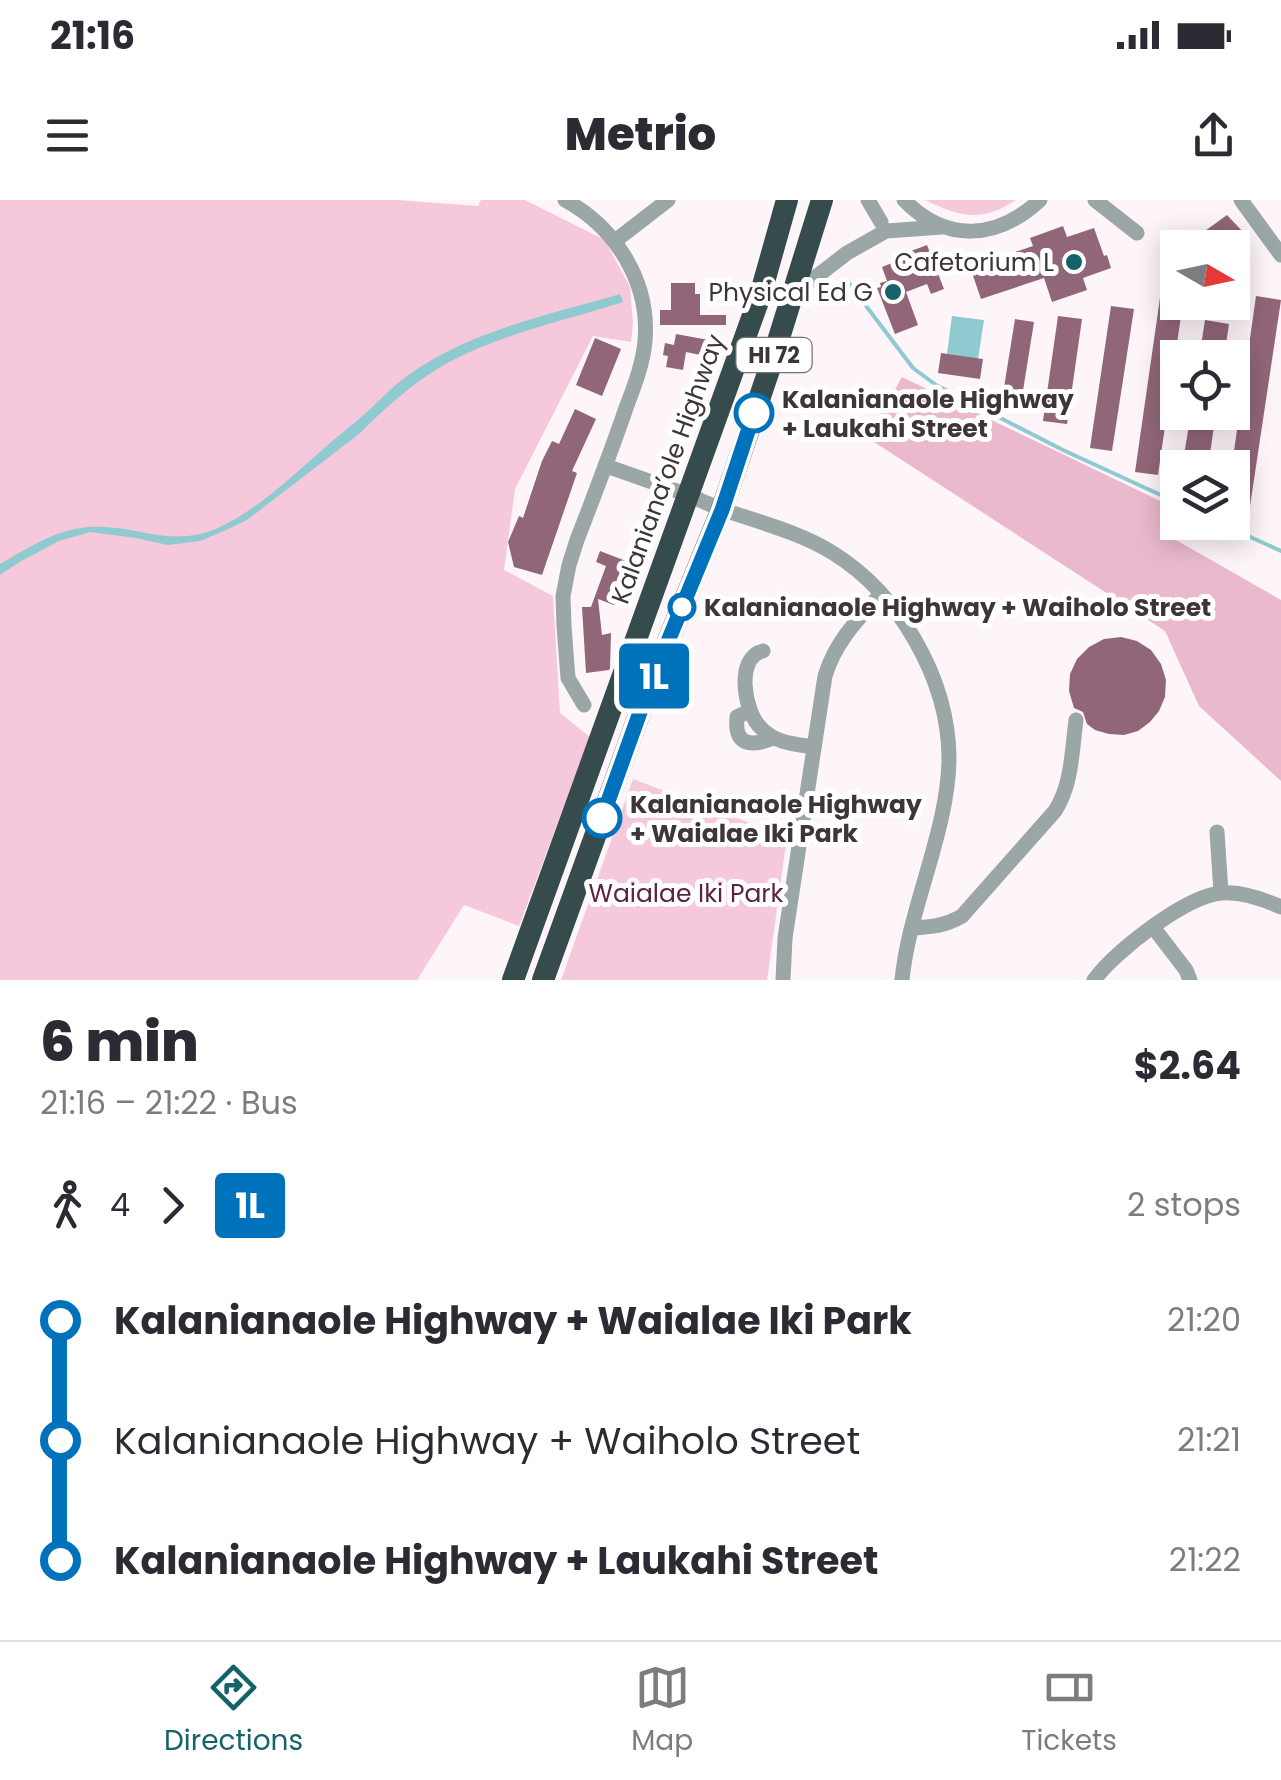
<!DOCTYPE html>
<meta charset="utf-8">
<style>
:root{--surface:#fff;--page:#f2f2f3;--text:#2b2b33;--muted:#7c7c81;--line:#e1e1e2;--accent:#146369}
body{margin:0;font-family:Poppins,sans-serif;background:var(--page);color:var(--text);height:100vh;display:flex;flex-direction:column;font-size:38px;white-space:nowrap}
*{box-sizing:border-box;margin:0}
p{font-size:32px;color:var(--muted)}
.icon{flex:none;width:55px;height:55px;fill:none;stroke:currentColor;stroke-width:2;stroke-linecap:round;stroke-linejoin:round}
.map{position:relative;height:780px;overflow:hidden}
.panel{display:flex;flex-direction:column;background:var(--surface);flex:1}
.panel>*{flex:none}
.badge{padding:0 20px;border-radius:8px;font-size:35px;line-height:65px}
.needle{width:65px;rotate:99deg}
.tools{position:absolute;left:1160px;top:30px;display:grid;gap:20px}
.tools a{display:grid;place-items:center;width:90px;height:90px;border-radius:0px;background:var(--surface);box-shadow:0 5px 25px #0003;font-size:50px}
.map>.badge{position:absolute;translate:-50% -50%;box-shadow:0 0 0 5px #fff}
.legs{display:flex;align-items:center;gap:15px;height:110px;padding:0 40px;font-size:32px}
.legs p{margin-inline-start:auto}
.headline{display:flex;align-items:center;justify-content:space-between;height:170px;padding:0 40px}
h1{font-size:55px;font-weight:800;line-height:75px}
ul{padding:0 40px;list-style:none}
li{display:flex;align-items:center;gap:35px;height:120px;font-size:38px}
li i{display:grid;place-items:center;width:15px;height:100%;margin:0 12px;background:currentColor}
li i::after{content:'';width:25px;height:25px;margin:-12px;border:8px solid;border-radius:50%;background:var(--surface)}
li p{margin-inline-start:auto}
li:first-child i{background:linear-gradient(#0000 50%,currentColor 0)}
li:last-child i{background:linear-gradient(currentColor 50%,#0000 0)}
.status{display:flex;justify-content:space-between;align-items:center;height:70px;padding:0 50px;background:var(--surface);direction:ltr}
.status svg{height:28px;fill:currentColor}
header{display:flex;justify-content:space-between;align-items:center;height:130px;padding:0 40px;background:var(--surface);font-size:45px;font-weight:800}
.tabs{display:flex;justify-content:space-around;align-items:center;height:140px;border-top:2px solid var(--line);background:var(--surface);font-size:28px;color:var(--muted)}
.tabs a{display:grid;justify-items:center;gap:5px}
.tabs .active{color:var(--accent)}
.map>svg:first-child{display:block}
</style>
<div class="status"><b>21:16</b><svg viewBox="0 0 49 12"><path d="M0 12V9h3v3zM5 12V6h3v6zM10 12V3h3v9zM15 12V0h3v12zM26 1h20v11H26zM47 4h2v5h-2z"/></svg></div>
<header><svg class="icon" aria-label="menu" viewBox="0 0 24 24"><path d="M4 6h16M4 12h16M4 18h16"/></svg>Metrio<svg class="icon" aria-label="share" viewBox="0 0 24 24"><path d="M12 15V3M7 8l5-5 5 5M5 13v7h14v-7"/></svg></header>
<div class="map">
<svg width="1281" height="780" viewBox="0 0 1281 780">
<rect width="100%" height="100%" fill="#fef5f9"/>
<!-- green -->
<g fill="#f6c8db">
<polygon points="0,0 397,0 478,6 481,0 525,0 605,40 630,87 633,123 631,142 593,136 515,289 504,370 553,396 560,513 590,537 519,726 464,705 417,780 0,780"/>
<path d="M925,0H1016C981,23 961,17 925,0Z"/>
<polygon points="633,579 787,637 767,780 561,780"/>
</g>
<!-- forest -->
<polygon fill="#eab9ce" points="902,177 1177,309 1176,340 1281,400 1281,581 1199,506 1165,431 868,238"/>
<!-- water -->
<g fill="#8ecacf">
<path d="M620,94L623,102C561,122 486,137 431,173C405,190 381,212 359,234L247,320L226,330L200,341L168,345L136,338L90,332L59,341L21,361L0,375V364C28,348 56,329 90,327C137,324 169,349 218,328C257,310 289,279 321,251C336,237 353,225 368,211C381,199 393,186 407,176C468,131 549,115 620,94Z"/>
<polygon points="952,116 984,120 978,159 947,154"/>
</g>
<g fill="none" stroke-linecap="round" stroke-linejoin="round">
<!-- stream -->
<g stroke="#8ecacf" stroke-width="4">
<polyline points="848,82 913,168 936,185 1063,250 1178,303"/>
<polyline points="1217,322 1281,351"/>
</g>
</g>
<!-- building -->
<g fill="#916679">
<polygon points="1227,15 1243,32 1232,48 1193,48 1205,31"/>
<polygon points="1063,26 1067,37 1094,28 1104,56 1107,55 1111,68 1083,78 1087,90 1052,102 1044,78 981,99 970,67 1033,46 1030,38"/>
<polygon points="927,45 944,89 931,94 927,84 906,92 918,125 895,134 877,88 881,87 880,83 887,81 882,67 912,55 911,51"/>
<polygon points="671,83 695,83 695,94 700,94 700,115 726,115 726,125 660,125 660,110 671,110"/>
<polygon points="1161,91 1178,94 1178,102 1183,102 1158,275 1135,272"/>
<polygon points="1256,96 1281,100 1247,326 1232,324 1232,265"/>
<polygon points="1111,106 1134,109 1112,251 1090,248"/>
<polygon points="1058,116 1082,119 1067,224 1043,221"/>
<polygon points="1015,119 1034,122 1021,203 1002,200"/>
<polygon points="1205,120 1229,124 1224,158 1199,158"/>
<polygon points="676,134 714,141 710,157 686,152 683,170 666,167 668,156 663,155 665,143 674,145"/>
<polygon points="595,138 621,149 602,196 576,185"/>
<polygon points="941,153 983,159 980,179 938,173"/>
<polygon points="575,209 596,219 572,271 577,273 542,375 514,367 508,342 519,316 523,318 542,261 552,241 559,244"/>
<polygon points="1191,212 1216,212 1208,268 1182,268"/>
<polygon points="600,351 644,368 638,382 624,377 614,405 598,399 602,435 611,433 610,468 609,470 586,473 582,407 591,407 606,366 596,362"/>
<polygon points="1121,437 1137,441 1151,450 1161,464 1166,480 1165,497 1159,511 1150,522 1138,531 1124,535 1109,534 1095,530 1087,524 1083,512 1074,508 1069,491 1070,474 1077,459 1089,447 1104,439"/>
</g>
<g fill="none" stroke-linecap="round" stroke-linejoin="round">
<!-- minor -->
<g stroke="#9ba6a6" stroke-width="15">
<path d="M565,0C616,28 650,82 645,141C643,164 634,187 626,208C611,252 594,296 577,340L569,365L563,396L564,426L568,478L584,505"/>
<polyline points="868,0 881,22"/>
<path d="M904,0C946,43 997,40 1040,0"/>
<polyline points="1095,0 1137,33"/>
<polyline points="1241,0 1281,55"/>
<polyline points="615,41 668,0"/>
<polyline points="795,93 847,53 886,31 942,27"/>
<path d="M606,266C632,275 658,284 685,294C699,299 712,306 727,311C762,323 801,333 833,353C899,394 948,478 949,557C949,629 909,707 902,780"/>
<path d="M763,451C735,457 744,512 761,528C775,543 794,544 814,547"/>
<path d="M749,511L737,517C734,546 751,547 773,538"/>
<polyline points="1217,632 1221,692"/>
<polyline points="1153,727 1186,770 1190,780"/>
<path d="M912,728C931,727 945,726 962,716L1055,611C1072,585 1072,550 1076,520"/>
<path d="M783,780L785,738L825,476C835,442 858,419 881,394"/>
<path d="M1094,780C1116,751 1184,697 1221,693C1240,691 1263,699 1281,707"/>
</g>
<!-- highway -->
<g stroke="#354b4c" stroke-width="22">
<polyline points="513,780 760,96 787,0"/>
<polyline points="543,780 648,490 722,309 769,170 822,0"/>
</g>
</g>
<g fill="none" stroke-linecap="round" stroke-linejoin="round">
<!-- line-1 casing -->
<g stroke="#fff" stroke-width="22">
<polyline id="line-1" points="602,618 648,490 722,310 754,213"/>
</g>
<!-- line-1 -->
<use href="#line-1" stroke="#0072bc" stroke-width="15"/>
</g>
<!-- markers -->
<g fill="#146369" stroke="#fff" stroke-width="4">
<circle cx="1074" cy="62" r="10"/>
<circle cx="893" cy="92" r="10"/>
</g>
<g fill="#fff" stroke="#0072bc" stroke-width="5">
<circle cx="754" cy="213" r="18"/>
<circle cx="682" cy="407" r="12"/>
<circle cx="602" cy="618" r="18"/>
</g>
<g text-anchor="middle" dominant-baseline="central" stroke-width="10" stroke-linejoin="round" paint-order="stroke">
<!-- shield labels -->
<rect fill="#fff" stroke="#777274" stroke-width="2.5" x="736.5" y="138" width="75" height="34" rx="8"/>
<g font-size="22" font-weight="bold" fill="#3d3538">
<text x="774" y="155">HI 72</text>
</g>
<!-- poi labels -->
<g font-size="25" fill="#3d3538" stroke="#fff" text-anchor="end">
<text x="1054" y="62">Cafetorium L</text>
<text x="873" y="92">Physical Ed G</text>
</g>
<!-- stop labels -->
<g font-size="25" font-weight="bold" fill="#3d3538" stroke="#fff" text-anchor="start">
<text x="782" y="199">Kalanianaole Highway<tspan x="782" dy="29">+ Laukahi Street</tspan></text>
<text x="704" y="407">Kalanianaole Highway + Waiholo Street</text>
<text x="630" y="604">Kalanianaole Highway<tspan x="630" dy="29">+ Waialae Iki Park</tspan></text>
</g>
<!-- street labels -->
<g font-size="25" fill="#3d3538" stroke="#fff">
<text transform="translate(668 269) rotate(-70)">Kalaniana’ole Highway</text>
</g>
<!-- park labels -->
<g font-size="25" fill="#5c223f" stroke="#fff">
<text x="686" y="693">Waialae Iki Park</text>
</g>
</g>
</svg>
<div class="tools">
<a><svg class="needle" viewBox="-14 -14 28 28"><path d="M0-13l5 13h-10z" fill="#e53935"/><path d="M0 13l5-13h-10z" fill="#7c7c81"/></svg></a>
<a><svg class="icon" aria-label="locate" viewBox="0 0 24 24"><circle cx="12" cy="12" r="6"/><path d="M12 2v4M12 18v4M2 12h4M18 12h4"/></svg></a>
<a><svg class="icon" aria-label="layers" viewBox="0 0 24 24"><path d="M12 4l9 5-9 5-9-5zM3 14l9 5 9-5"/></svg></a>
</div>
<b class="badge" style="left:654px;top:476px;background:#0072bc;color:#fff">1L</b>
</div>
<section class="panel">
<div class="headline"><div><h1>6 min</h1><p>21:16 – 21:22 · Bus</p></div><b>$2.64</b></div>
<div class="legs"><svg class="icon" aria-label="walk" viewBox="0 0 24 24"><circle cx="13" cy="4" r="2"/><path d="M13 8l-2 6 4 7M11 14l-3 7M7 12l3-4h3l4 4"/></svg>4<svg class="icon" aria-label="forward" viewBox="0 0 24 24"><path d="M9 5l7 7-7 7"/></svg><b class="badge" style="background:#0072bc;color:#fff">1L</b><p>2 stops</p></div>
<ul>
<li><i style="color:#0072bc"></i><b>Kalanianaole Highway + Waialae Iki Park</b><p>21:20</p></li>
<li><i style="color:#0072bc"></i><span>Kalanianaole Highway + Waiholo Street</span><p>21:21</p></li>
<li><i style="color:#0072bc"></i><b>Kalanianaole Highway + Laukahi Street</b><p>21:22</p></li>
</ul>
</section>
<nav class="tabs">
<a class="active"><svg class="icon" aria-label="directions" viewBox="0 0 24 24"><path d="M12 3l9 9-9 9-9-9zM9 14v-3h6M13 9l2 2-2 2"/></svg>Directions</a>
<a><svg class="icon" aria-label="map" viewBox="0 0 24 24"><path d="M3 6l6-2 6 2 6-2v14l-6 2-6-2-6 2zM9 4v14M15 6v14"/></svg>Map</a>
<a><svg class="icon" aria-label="tickets" viewBox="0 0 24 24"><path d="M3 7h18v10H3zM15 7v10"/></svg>Tickets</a>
</nav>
